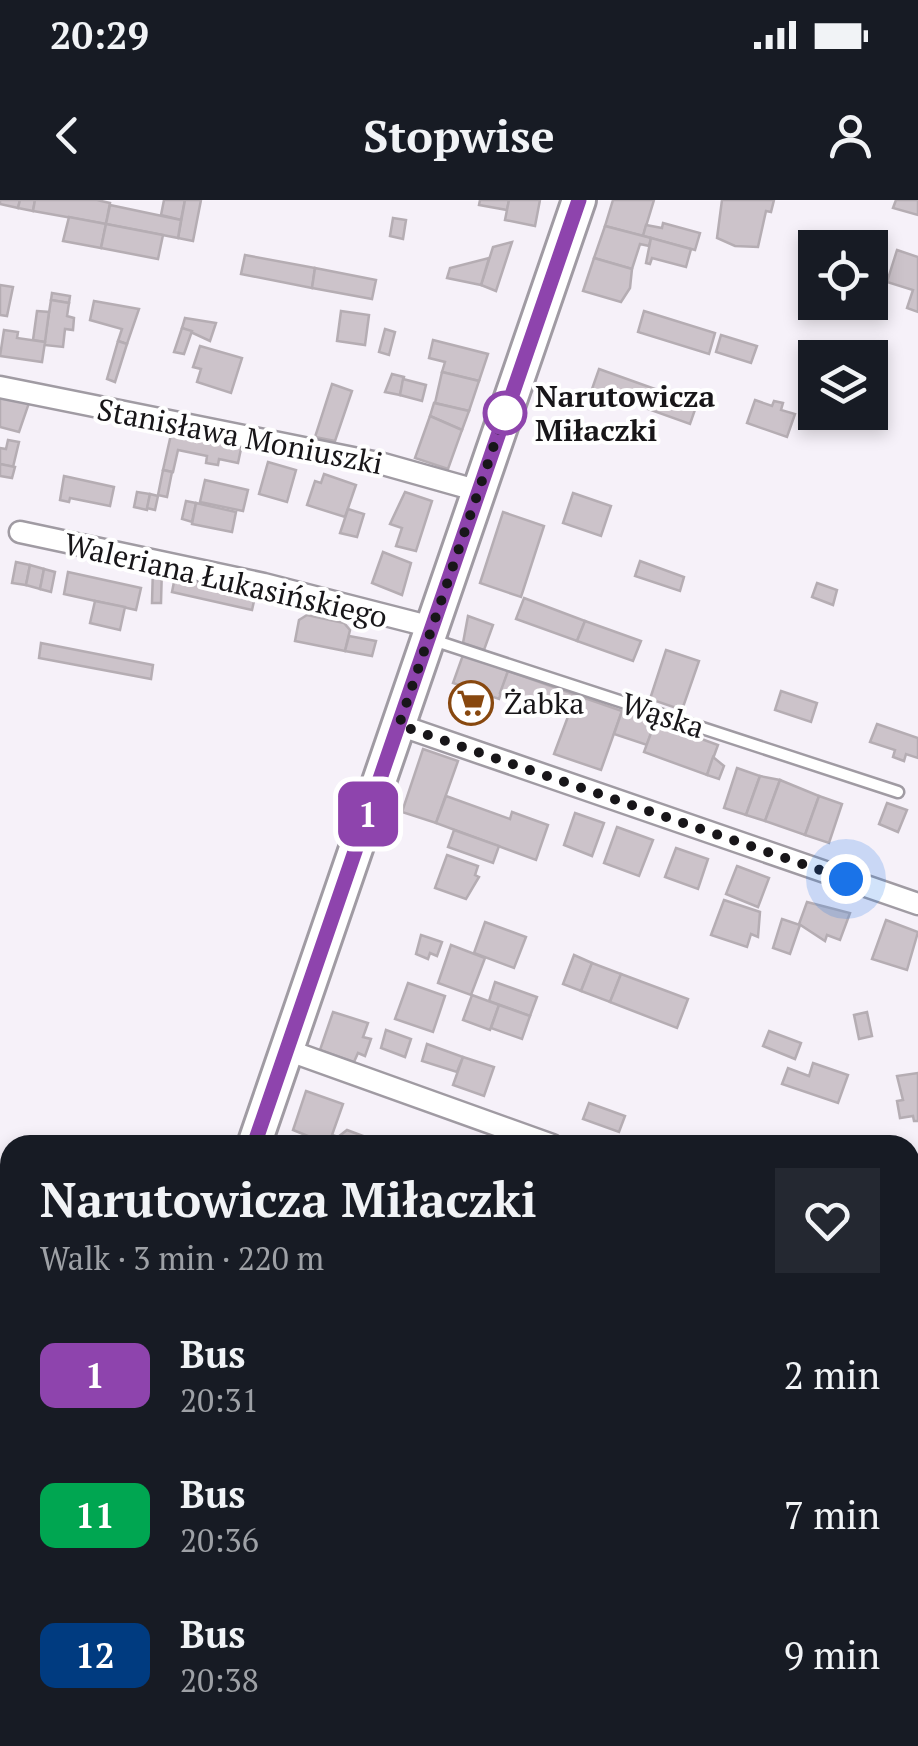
<!DOCTYPE html>
<meta charset="utf-8">
<style>
:root{--surface:#171b24;--page:#242831;--text:#f1f3f6;--muted:#9ea1a6}
body{margin:0;font-family:"PT Serif",serif;background:var(--page);color:var(--text);height:100vh;display:flex;flex-direction:column;font-size:38px;white-space:nowrap}
*{box-sizing:border-box;margin:0}
p{font-size:32px;color:var(--muted)}
.icon{flex:none;width:55px;height:55px;fill:none;stroke:currentColor;stroke-width:2;stroke-linecap:round;stroke-linejoin:round}
.map{position:relative;flex:1;overflow:hidden}
.side{position:absolute;left:0px;top:935px;width:920px;height:612px;display:flex;flex-direction:column;background:var(--surface);border-radius:30px 30px 0 0;box-shadow:0 5px 15px #0003}
.side>*{flex:none}
.badge{padding:0 20px;border-radius:15px;font-size:35px;line-height:65px}
.buttons{position:absolute;left:798px;top:30px;display:grid;gap:20px}
.buttons a{display:grid;place-items:center;width:90px;height:90px;border-radius:0px;background:var(--surface);box-shadow:0 5px 15px #0003;font-size:50px}
.you{position:absolute;width:50px;height:50px;margin:-25px;border:8px solid #fff;border-radius:50%;background:#1a73e8;box-shadow:0 0 0 15px #1a73e833}
.map>.badge{position:absolute;translate:-50% -50%;box-shadow:0 0 0 5px #fff}
.round{display:grid;place-items:center;flex:none;width:105px;height:105px;border-radius:0px;background:var(--page)}
.summary{display:flex;align-items:center;justify-content:space-between;height:170px;padding:0 40px}
h1{font-size:48px;font-weight:700;line-height:75px}
ul{padding:0;list-style:none}
li{display:flex;align-items:center;gap:30px;height:140px;padding:0 40px}
li div{flex:1}
li b{display:block;font-size:38px}
li em{font-style:normal}
li .badge{min-width:110px;font-weight:700;text-align:center}
.status{display:flex;justify-content:space-between;align-items:center;height:70px;padding:0 50px;background:var(--surface);direction:ltr}
.status svg{height:28px;fill:currentColor}
header{display:flex;justify-content:space-between;align-items:center;height:130px;padding:0 40px;background:var(--surface);font-size:45px;font-weight:700}
.map>svg:first-child{display:block}
</style>
<div class="status"><b>20:29</b><svg viewBox="0 0 49 12"><path d="M0 12V9h3v3zM5 12V6h3v6zM10 12V3h3v9zM15 12V0h3v12zM26 1h20v11H26zM47 4h2v5h-2z"/></svg></div>
<header><svg class="icon" aria-label="back" viewBox="0 0 24 24"><path d="M15 5l-7 7 7 7"/></svg>Stopwise<svg class="icon" aria-label="person" viewBox="0 0 24 24"><circle cx="12" cy="8" r="4"/><path d="M4 21q1-7 8-7t8 7"/></svg></header>
<div class="map">
<svg width="918" height="1546" viewBox="0 0 918 1546">
<rect width="100%" height="100%" fill="#f6f1f9"/>
<!-- building -->
<g fill="#ccc3ca" stroke="#b5adb3" stroke-width="2.5">
<polygon points="0,0 20,0 18,8 0,4"/>
<polygon points="20,0 35,0 33,11 18,8"/>
<polygon points="35,0 97,0 110,3 106,24 33,11"/>
<polygon points="164,0 185,0 181,20 161,15"/>
<polygon points="185,0 201,0 193,41 178,38"/>
<polygon points="480,0 509,0 507,10 479,5"/>
<polygon points="509,0 540,0 535,26 505,20"/>
<polygon points="613,0 654,0 643,36 605,26"/>
<polygon points="722,0 774,0 771,12 766,11 758,47 735,46 717,38"/>
<polygon points="896,0 918,0 918,15 893,8"/>
<polygon points="110,5 181,20 178,38 106,24"/>
<polygon points="69,17 106,24 101,48 63,41"/>
<polygon points="393,18 406,20 403,39 390,36"/>
<polygon points="663,23 700,33 695,50 643,36 646,25 662,28"/>
<polygon points="106,24 163,35 158,59 101,48"/>
<polygon points="605,26 651,38 649,46 640,44 632,69 594,58"/>
<polygon points="651,38 691,49 686,67 652,58 650,64 646,63"/>
<polygon points="512,42 496,91 481,85 493,47"/>
<polygon points="897,50 918,57 918,112 907,108 913,90 887,82"/>
<polygon points="245,55 315,68 312,88 241,74"/>
<polygon points="489,58 481,85 447,78 450,68"/>
<polygon points="594,58 632,69 630,88 621,102 583,91"/>
<polygon points="315,68 376,80 372,99 312,88"/>
<polygon points="0,85 13,87 7,116 0,115"/>
<polygon points="52,93 70,96 69,103 51,100"/>
<polygon points="51,100 69,103 67,116 74,118 73,130 65,129 63,147 44,145"/>
<polygon points="94,101 139,109 127,144 118,141 122,129 90,120"/>
<polygon points="37,111 49,112 45,142 33,140"/>
<polygon points="341,111 369,115 365,145 337,141"/>
<polygon points="644,111 715,133 709,154 638,132"/>
<polygon points="185,118 216,123 210,141 182,128"/>
<polygon points="182,128 192,131 184,154 174,152"/>
<polygon points="385,129 395,132 389,155 379,152"/>
<polygon points="4,130 18,132 17,138 45,142 42,162 0,156"/>
<polygon points="721,135 757,146 751,163 716,152"/>
<polygon points="433,140 488,154 479,181 442,172 445,162 429,158"/>
<polygon points="118,141 127,144 115,182 107,179"/>
<polygon points="200,146 242,158 231,193 197,182 201,169 193,167"/>
<polygon points="599,169 697,204 690,224 592,189"/>
<polygon points="442,172 479,181 469,211 435,203"/>
<polygon points="392,174 404,177 400,195 385,192"/>
<polygon points="403,179 426,185 422,201 400,195"/>
<polygon points="332,184 352,191 335,241 315,237"/>
<polygon points="0,196 29,203 19,232 0,227"/>
<polygon points="755,200 772,206 774,201 783,203 781,210 795,214 787,237 747,223"/>
<polygon points="434,203 469,211 462,230 430,216"/>
<polygon points="430,216 462,230 448,269 415,258"/>
<polygon points="172,230 242,244 238,263 219,259 218,265 206,263 207,256 178,250 173,272 163,270"/>
<polygon points="8,240 19,242 13,267 0,264 0,248 6,249"/>
<polygon points="268,262 296,270 287,302 259,294"/>
<polygon points="0,264 15,267 12,278 0,276"/>
<polygon points="163,270 172,272 167,297 158,295"/>
<polygon points="324,274 356,285 345,317 307,305 315,281 321,283"/>
<polygon points="64,276 114,287 110,306 70,298 69,302 60,300"/>
<polygon points="205,280 248,290 243,311 200,302"/>
<polygon points="137,292 150,294 147,310 134,307"/>
<polygon points="405,292 432,301 416,351 396,346 402,328 390,324"/>
<polygon points="573,293 611,306 601,336 563,323"/>
<polygon points="150,294 158,296 155,310 147,308"/>
<polygon points="186,301 196,303 192,322 182,319"/>
<polygon points="196,303 236,312 232,332 192,324"/>
<polygon points="348,309 364,314 357,337 340,333"/>
<polygon points="503,312 544,326 521,397 480,383"/>
<polygon points="383,352 411,363 402,395 372,383"/>
<polygon points="640,361 684,377 680,391 635,376"/>
<polygon points="16,362 30,365 26,385 12,383"/>
<polygon points="30,365 44,369 40,389 26,385"/>
<polygon points="153,367 162,367 161,403 152,403"/>
<polygon points="44,369 55,372 51,392 40,389"/>
<polygon points="68,372 141,388 136,410 64,394"/>
<polygon points="184,372 257,388 252,410 172,392 174,382 182,383"/>
<polygon points="817,383 837,390 833,405 812,397"/>
<polygon points="524,398 585,421 577,441 516,419"/>
<polygon points="95,401 125,407 120,430 90,423"/>
<polygon points="307,415 344,423 350,430 345,451 295,441 299,420"/>
<polygon points="468,416 493,425 484,450 463,443"/>
<polygon points="585,421 641,441 633,461 577,441"/>
<polygon points="349,436 376,441 372,456 345,451"/>
<polygon points="41,443 153,465 151,479 39,458"/>
<polygon points="666,450 699,461 682,510 650,499"/>
<polygon points="463,455 508,471 499,499 453,483"/>
<polygon points="508,471 576,495 568,517 500,493"/>
<polygon points="781,491 817,503 811,522 775,510"/>
<polygon points="576,495 622,511 601,570 554,554"/>
<polygon points="622,511 655,522 647,545 614,534"/>
<polygon points="655,522 718,545 707,575 644,552"/>
<polygon points="877,524 918,538 918,558 906,554 904,561 893,557 895,550 870,542"/>
<polygon points="423,549 458,561 436,623 402,612"/>
<polygon points="713,557 724,566 719,579 707,575"/>
<polygon points="737,568 760,576 746,615 724,608"/>
<polygon points="760,576 780,580 765,621 746,615"/>
<polygon points="780,580 819,596 805,635 765,621"/>
<polygon points="446,596 510,619 512,612 548,625 536,660 436,623"/>
<polygon points="819,596 842,604 829,643 805,635"/>
<polygon points="887,603 907,610 898,632 879,624"/>
<polygon points="575,613 604,623 592,656 564,645"/>
<polygon points="617,627 653,640 639,676 604,663"/>
<polygon points="454,630 499,646 493,663 448,647"/>
<polygon points="676,648 708,659 698,689 665,677"/>
<polygon points="447,655 478,666 475,675 479,677 466,699 435,688"/>
<polygon points="737,666 769,678 758,707 726,694"/>
<polygon points="724,700 760,712 758,737 751,734 747,747 711,735"/>
<polygon points="807,702 850,713 840,740 827,735 825,741 799,724"/>
<polygon points="782,719 800,725 790,754 773,748"/>
<polygon points="886,720 918,732 907,770 872,759"/>
<polygon points="485,722 526,737 514,768 474,753"/>
<polygon points="421,735 442,742 437,756 430,753 428,759 416,754"/>
<polygon points="451,745 485,758 471,795 438,783"/>
<polygon points="574,755 592,763 581,791 563,784"/>
<polygon points="592,763 621,774 610,802 581,791"/>
<polygon points="621,774 688,799 677,828 610,802"/>
<polygon points="495,782 537,797 530,816 489,801"/>
<polygon points="408,783 445,796 433,832 395,819"/>
<polygon points="472,795 499,805 490,830 463,820"/>
<polygon points="499,805 530,816 522,839 491,828"/>
<polygon points="333,812 368,823 363,837 371,839 365,856 358,853 354,862 320,850"/>
<polygon points="867,812 872,836 859,839 854,815"/>
<polygon points="386,830 411,839 405,857 381,848"/>
<polygon points="769,831 801,843 795,859 763,846"/>
<polygon points="427,844 463,857 457,872 422,861"/>
<polygon points="463,857 494,867 484,896 453,885"/>
<polygon points="813,863 848,875 838,903 782,884 788,868 809,876"/>
<polygon points="918,873 918,921 914,921 913,916 900,918 897,901 903,900 897,876"/>
<polygon points="306,891 343,904 332,935 338,937 347,930 387,945 330,945 293,930"/>
<polygon points="589,903 625,916 619,932 583,919"/>
<polygon points="910,1015 918,1018 918,1041 910,1038"/>
<polygon points="10,1050 10,1086 0,1089 0,1053"/>
<polygon points="918,1113 918,1131 910,1134 910,1116"/>
<polygon points="918,1313 918,1352 910,1353 910,1314"/>
<rect x="910" y="1383" width="8" height="15"/>
<polygon points="911,1491 918,1491 918,1511 912,1512"/>
<polygon points="912,1522 918,1522 918,1546 914,1546"/>
<polygon points="97,1538 146,1538 143,1546 94,1546"/>
<polygon points="314,1538 350,1538 350,1546 262,1546 262,1541"/>
<polygon points="469,1538 492,1538 493,1546 469,1546"/>
</g>
<g fill="none" stroke-linecap="round" stroke-linejoin="round">
<!-- service casing -->
<g stroke="#a09ba3" stroke-width="15">
<g id="service">
<polyline points="433,440 898,592"/>
<polyline points="158,1546 161,1538"/>
</g>
</g>
<!-- minor casing -->
<g stroke="#a09ba3" stroke-width="25">
<g id="minor">
<polyline points="0,187 383,264 479,291"/>
<polyline points="20,332 264,384 432,427"/>
<polyline points="399,525 918,704"/>
<polyline points="287,850 552,945"/>
<polyline points="910,1074 918,1077"/>
<polyline points="910,1097 918,1091"/>
<polyline points="358,1538 358,1546"/>
<polyline points="567,1538 567,1546"/>
<polyline points="744,1538 745,1546"/>
</g>
</g>
<!-- primary casing -->
<g stroke="#a09ba3" stroke-width="38">
<g id="primary">
<polyline points="254,945 579,0"/>
<polyline points="48,1546 51,1538"/>
</g>
</g>
<!-- service -->
<use href="#service" stroke="#fff" stroke-width="10"/>
<!-- minor -->
<use href="#minor" stroke="#fff" stroke-width="20"/>
<!-- primary -->
<use href="#primary" stroke="#fff" stroke-width="32"/>
</g>
<g fill="none" stroke-linecap="round" stroke-linejoin="round">
<!-- line casing -->
<g stroke="#fff" stroke-width="22">
<polyline id="line" points="254,945 579,0"/>
</g>
<!-- line -->
<use href="#line" stroke="#8e44ad" stroke-width="15"/>
<!-- walk -->
<polyline stroke="#181619" stroke-width="10" stroke-dasharray="0 18" points="505,213 399,525 846,679"/>
</g>
<!-- icons -->
<defs>
<g id="supermarket-ring" transform="scale(2.25)"><circle r="9.5" fill="#fff" stroke="#88480f" stroke-width="1.5"/><path d="M-6-5.5h2.5l.6 2H6L4.5 2H-2.5L-4.4-4H-6ZM-1.5 3.2a1.3 1.3 0 1 0 .1 0ZM3 3.2a1.3 1.3 0 1 0 .1 0Z" fill="#88480f"/></g>
</defs>
<g fill-rule="evenodd">
<use href="#supermarket-ring" x="471" y="503"/>
</g>
<!-- markers -->
<circle fill="#fff" stroke="#8e44ad" stroke-width="5" cx="505" cy="213" r="20"/>
<g text-anchor="middle" dominant-baseline="central" stroke-width="8" stroke-linejoin="round" paint-order="stroke">
<!-- stop labels -->
<g font-size="30" font-weight="bold" fill="#181619" stroke="#fff" text-anchor="start">
<text x="535" y="196">Narutowicza<tspan x="535" dy="34">Miłaczki</tspan></text>
</g>
<!-- street labels -->
<g font-size="30" fill="#181619" stroke="#fff">
<text transform="translate(240 236) rotate(11)">Stanisława Moniuszki</text>
<text transform="translate(226 380) rotate(13)">Waleriana Łukasińskiego</text>
<text transform="translate(663 515) rotate(18)">Wąska</text>
</g>
<!-- poi labels -->
<g font-size="30" fill="#181619" stroke="#fff" text-anchor="start">
<text x="504" y="503">Żabka</text>
</g>
</g>
</svg>
<div class="buttons">
<a><svg class="icon" aria-label="locate" viewBox="0 0 24 24"><circle cx="12" cy="12" r="6"/><path d="M12 2v4M12 18v4M2 12h4M18 12h4"/></svg></a>
<a><svg class="icon" aria-label="layers" viewBox="0 0 24 24"><path d="M12 4l9 5-9 5-9-5zM3 14l9 5 9-5"/></svg></a>
</div>
<div class="you" style="left:846px;top:679px"></div>
<b class="badge" style="left:368px;top:614px;background:#8e44ad;color:#fff">1</b>
<section class="side">
<div class="summary"><div><h1>Narutowicza Miłaczki</h1><p>Walk · 3 min · 220 m</p></div><a class="round"><svg class="icon" aria-label="heart" viewBox="0 0 24 24"><path d="M12 20l-8-8c-3-5 5-10 8-4 3-6 11-1 8 4z"/></svg></a></div>
<ul>
<li><span class="badge" style="background:#8e44ad;color:#fff">1</span><div><b>Bus</b><p>20:31</p></div><em>2 min</em></li>
<li><span class="badge" style="background:#00a651;color:#fff">11</span><div><b>Bus</b><p>20:36</p></div><em>7 min</em></li>
<li><span class="badge" style="background:#003b80;color:#fff">12</span><div><b>Bus</b><p>20:38</p></div><em>9 min</em></li>
</ul>
</section>
</div>
